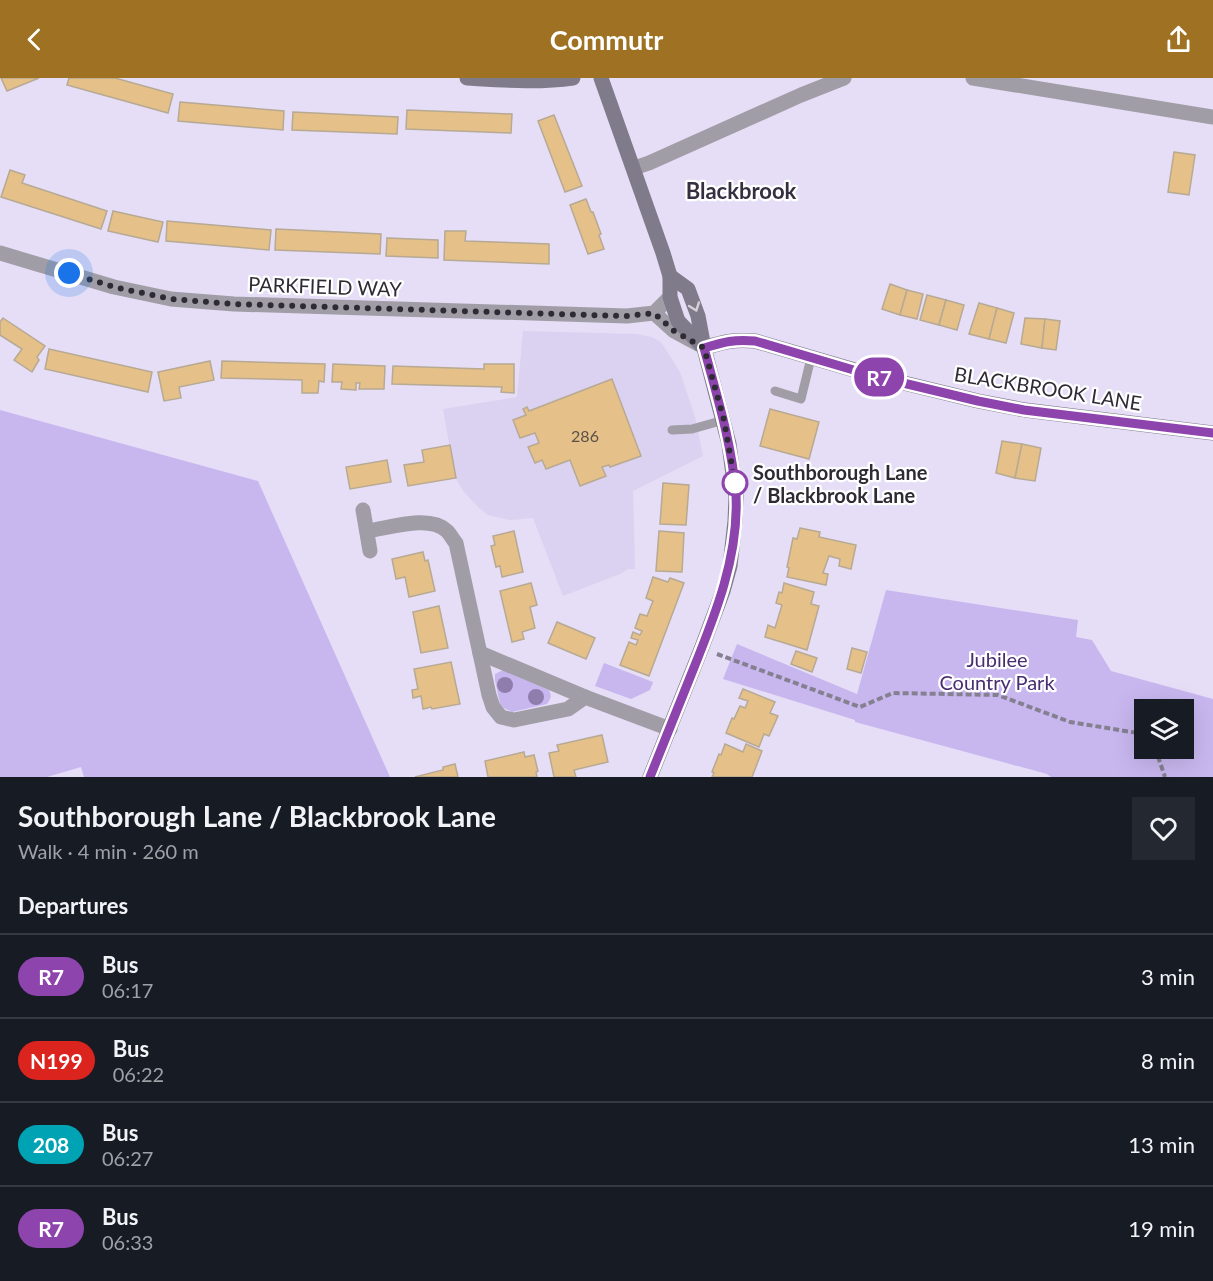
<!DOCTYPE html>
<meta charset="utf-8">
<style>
:root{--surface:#171b24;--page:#242831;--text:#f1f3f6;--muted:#9ea1a6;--line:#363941;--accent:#9e7222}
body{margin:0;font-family:Lato,sans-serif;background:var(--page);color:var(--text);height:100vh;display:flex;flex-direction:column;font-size:22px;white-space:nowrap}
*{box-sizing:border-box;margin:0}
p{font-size:20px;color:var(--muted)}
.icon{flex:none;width:33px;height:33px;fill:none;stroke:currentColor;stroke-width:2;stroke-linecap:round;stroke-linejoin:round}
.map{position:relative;height:699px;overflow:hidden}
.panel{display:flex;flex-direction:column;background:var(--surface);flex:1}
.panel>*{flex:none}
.badge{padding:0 12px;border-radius:20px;font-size:21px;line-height:39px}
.tools{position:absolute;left:1134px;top:621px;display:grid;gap:12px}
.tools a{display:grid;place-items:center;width:60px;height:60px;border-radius:0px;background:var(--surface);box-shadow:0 6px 24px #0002;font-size:30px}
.you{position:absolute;width:30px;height:30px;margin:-15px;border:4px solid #fff;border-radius:50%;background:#1a73e8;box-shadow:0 0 0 9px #1a73e833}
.map>.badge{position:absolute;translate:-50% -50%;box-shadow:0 0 0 3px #fff}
h2{padding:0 18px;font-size:22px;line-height:54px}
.round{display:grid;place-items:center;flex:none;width:63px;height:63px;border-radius:0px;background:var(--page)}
.head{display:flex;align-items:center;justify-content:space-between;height:102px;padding:0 18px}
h1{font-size:28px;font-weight:700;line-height:45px}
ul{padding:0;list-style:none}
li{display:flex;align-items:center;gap:18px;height:84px;padding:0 18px;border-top:2px solid var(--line)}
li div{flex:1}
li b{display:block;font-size:22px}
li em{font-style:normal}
li .badge{min-width:66px;font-weight:700;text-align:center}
header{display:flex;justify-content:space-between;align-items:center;height:78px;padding:0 18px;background:var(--accent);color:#fff;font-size:27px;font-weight:700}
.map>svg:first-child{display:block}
</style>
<header><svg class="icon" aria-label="back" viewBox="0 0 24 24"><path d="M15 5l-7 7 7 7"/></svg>Commutr<svg class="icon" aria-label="share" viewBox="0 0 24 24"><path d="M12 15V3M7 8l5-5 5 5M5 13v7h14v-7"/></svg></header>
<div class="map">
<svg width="1213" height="699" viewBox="0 0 1213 699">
<rect width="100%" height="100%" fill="#e5def6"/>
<!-- built -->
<polygon fill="#dbd2f1" points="523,253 637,256 652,259 661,264 680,294 695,339 703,378 633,413 635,491 628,491 620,496 563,518 533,440 510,442 488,437 479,430 464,414 457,403 454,394 443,331 517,319"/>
<!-- green -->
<g fill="#c8b7ef" fill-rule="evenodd">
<polygon points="0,332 258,403 390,699 84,699 81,689 47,699 0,699"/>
<path d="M886,512L1078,542L1076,559L1092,562L1111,593L1213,621V699H1051L1047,696L855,644V642L723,601L737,566L857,616ZM1144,632H1184V670H1144Z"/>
<polygon points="604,585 653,604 650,612 631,621 595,608"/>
<path d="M503,592L549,612C552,618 551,621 547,626L512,634L504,630L500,626L495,602V596Z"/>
</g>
<!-- building -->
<g fill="#e5c189" stroke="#b7a993" stroke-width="1.5">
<polygon points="1,0 39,0 7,13"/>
<polygon points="69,0 115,0 173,16 168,35 67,7"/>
<polygon points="180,24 284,33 283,52 178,43"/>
<polygon points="407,32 512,36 511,55 406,51"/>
<polygon points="293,34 398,39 397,56 292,52"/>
<polygon points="554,37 582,108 565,114 538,43"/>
<polygon points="1174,74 1195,77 1189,117 1168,114"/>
<polygon points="10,92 25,97 22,105 107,133 101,151 1,119"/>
<polygon points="586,121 591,134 593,134 601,156 599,157 604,171 588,176 570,127"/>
<polygon points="113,133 163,144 158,164 108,153"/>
<polygon points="167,143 271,152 269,172 166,163"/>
<polygon points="276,151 381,156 380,176 275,172"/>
<polygon points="445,153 466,153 465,163 549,166 549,186 444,182"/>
<polygon points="387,160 438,162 438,180 386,178"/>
<polygon points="890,206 907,212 900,237 882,231"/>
<polygon points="907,212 923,216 917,241 900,237"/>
<polygon points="927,217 946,222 939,247 920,242"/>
<polygon points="946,222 964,227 957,252 939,247"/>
<polygon points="979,225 997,230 989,261 969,256"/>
<polygon points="997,230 1014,235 1006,265 989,261"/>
<polygon points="3,240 45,268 37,279 39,282 32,294 14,282 22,271 0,257 0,244"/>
<polygon points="1025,240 1045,241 1042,270 1021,266"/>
<polygon points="1045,241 1060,243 1056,272 1042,270"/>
<polygon points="49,271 152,294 148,314 45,291"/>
<polygon points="210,283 214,302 179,309 181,320 164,323 158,294"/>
<polygon points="222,283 325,286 324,304 319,303 318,315 302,315 302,302 221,300"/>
<polygon points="333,286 385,288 384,311 359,311 360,305 356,305 356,312 341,311 342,304 332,304"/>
<polygon points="484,286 514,286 514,315 501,314 502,309 392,306 393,288 484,291"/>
<polygon points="612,301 641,378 610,389 609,387 602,389 606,398 580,408 570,382 546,391 542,382 535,385 528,369 539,365 535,355 520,360 513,342 526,337 523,331 527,329 529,333"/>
<polygon points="770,331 819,344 809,381 760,368"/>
<polygon points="1002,363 1022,366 1015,400 996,395"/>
<polygon points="1022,366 1041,370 1035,403 1015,400"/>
<polygon points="450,367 456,400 408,408 404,387 424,384 422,372"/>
<polygon points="387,382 391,404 350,411 346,389"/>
<polygon points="663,405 689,407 686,447 660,446"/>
<polygon points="800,450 820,454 819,459 856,467 851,491 839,488 840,481 829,478 823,495 828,496 826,507 787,499 789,490 787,489 793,460 797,461"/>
<polygon points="514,453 523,494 502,499 500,488 496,489 491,468 495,467 493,458"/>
<polygon points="659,453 684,455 682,494 656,493"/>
<polygon points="423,474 425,483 428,482 435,513 409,519 405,499 396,501 392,481"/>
<polygon points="653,499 668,504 670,500 684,505 649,598 620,587 629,564 636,567 638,562 631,560 633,554 640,557 642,553 635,550 640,536 647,538 653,523 646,520"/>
<polygon points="531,505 537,527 530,529 535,550 522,554 524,561 512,564 500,513"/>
<polygon points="784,505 814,514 811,526 819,528 807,572 765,559 768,547 775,550 782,527 776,525 779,514 782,515"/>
<polygon points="439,528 448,570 421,575 413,534"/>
<polygon points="557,544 595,560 586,581 548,565"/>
<polygon points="852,570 867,574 861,595 847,591"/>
<polygon points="796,573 817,580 812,594 791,586"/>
<polygon points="451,584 460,626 432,631 431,629 423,631 421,618 413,620 412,612 418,611 414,591"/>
<polygon points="743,611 775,624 770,635 778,638 769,658 764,656 759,669 726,655 732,640 734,641 740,628 745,630 748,623 739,620"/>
<polygon points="602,657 608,684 574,692 576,699 553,699 554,699 549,675 559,673 557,667"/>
<polygon points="725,666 743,674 746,666 762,673 752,699 712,699 714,695 712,694 719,676 721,677"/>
<polygon points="524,674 525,679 534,677 538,693 536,694 537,699 488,699 485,683"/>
<polygon points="455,686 458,699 415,699 443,692 443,689"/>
</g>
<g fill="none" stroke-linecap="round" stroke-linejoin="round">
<!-- path -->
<g stroke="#858090" stroke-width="4" stroke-dasharray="6 3" stroke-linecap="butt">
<polyline points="717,576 860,629 893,615 998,617 1070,644 1144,656"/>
<polyline points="1155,670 1165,699"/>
</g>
<!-- lane -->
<g stroke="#a09da7" stroke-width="9">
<polyline points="775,313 801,321 811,280"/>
<polyline points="672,352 692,351 724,342"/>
</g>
<!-- street -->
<g stroke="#a09da7" stroke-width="15">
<polyline points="973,0 1213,39"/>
<polyline points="634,90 649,85 801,17 844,0"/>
<polyline points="0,175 114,209 171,221 234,226 627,238 654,235 670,219"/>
<polyline points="654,235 674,253 698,266"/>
<polyline points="363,432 370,473"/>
<path d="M367,453C389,450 430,436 447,453C451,457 453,462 456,465L489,617L493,629L501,639L514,642L568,631L585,619"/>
<polyline points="480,575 585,619 670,651"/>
</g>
<!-- secondary -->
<g stroke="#807b8a" stroke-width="15">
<path d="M467,0C502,2 538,5 573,0"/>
<polyline points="601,0 663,175 670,198 670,219 678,243 704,270"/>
<path d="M704,270C723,264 734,261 755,263L875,298L978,323L1025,332L1213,355"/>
<polyline points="650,699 702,569 723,513 730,488 735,443 736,419 729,366 704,270 698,238 688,211 670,198"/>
</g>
</g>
<!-- trees -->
<g fill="#8f7dad">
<circle cx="505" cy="607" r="8"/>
<circle cx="536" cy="619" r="8"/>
</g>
<!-- one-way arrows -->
<defs><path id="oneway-chevron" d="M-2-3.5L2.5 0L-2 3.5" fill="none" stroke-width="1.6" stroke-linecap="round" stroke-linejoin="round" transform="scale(1.5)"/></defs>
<use stroke="#d3d1d6" href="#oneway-chevron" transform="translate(695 229) rotate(70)"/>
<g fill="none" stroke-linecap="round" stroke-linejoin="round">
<!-- line casing -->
<g stroke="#fff" stroke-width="14">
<path id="line" d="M650,699C664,665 677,631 691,597C714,540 739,480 736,417C732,366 717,318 704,270C724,264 734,261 755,263L874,298L978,323L1024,332L1213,355"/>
</g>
<!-- line -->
<use href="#line" stroke="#8e44ad" stroke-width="9"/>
<!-- walk -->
<polyline stroke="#2e2b34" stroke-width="6" stroke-dasharray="0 10.8" points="69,195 114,209 171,221 234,226 588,237 627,238 654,235 674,253 704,270 724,342 735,405"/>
</g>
<!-- markers -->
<circle fill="#fff" stroke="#8e44ad" stroke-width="3" cx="735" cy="405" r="12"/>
<g text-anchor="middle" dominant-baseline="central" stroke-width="4.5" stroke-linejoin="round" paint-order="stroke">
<!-- number labels -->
<g font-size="16" fill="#5c5049">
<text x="585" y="357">286</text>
</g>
<!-- street labels -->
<g font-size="20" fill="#2e2b34" stroke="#fff">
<text transform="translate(325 208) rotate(2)">PARKFIELD WAY</text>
<text transform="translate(1048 310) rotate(9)">BLACKBROOK LANE</text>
</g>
<!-- stop labels -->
<g font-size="20" font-weight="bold" fill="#2e2b34" stroke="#fff" text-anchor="start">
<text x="753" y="394">Southborough Lane<tspan x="753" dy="23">/ Blackbrook Lane</tspan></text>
</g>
<!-- park labels -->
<g font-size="20" fill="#482d71" stroke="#fff">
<text x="997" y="581">Jubilee<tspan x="997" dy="23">Country Park</tspan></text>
</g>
<!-- quarter labels -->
<g font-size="22" font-weight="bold" fill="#352f41" stroke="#fff">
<text x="741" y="112">Blackbrook</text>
</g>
</g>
</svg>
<div class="tools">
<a><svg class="icon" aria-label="layers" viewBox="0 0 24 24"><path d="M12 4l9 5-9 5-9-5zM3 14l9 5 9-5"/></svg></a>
</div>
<div class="you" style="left:69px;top:195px"></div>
<b class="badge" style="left:879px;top:299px;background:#8e44ad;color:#fff">R7</b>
</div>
<section class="panel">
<div class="head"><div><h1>Southborough Lane / Blackbrook Lane</h1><p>Walk · 4 min · 260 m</p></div><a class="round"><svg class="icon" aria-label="heart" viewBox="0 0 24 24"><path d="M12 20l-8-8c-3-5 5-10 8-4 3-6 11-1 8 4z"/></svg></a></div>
<h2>Departures</h2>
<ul>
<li><span class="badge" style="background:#8e44ad;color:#fff">R7</span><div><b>Bus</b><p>06:17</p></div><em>3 min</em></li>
<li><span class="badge" style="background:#dc241f;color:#fff">N199</span><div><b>Bus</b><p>06:22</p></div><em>8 min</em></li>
<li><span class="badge" style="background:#00a3b4;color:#fff">208</span><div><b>Bus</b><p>06:27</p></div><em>13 min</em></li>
<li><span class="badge" style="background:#8e44ad;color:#fff">R7</span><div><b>Bus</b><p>06:33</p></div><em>19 min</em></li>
</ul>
</section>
